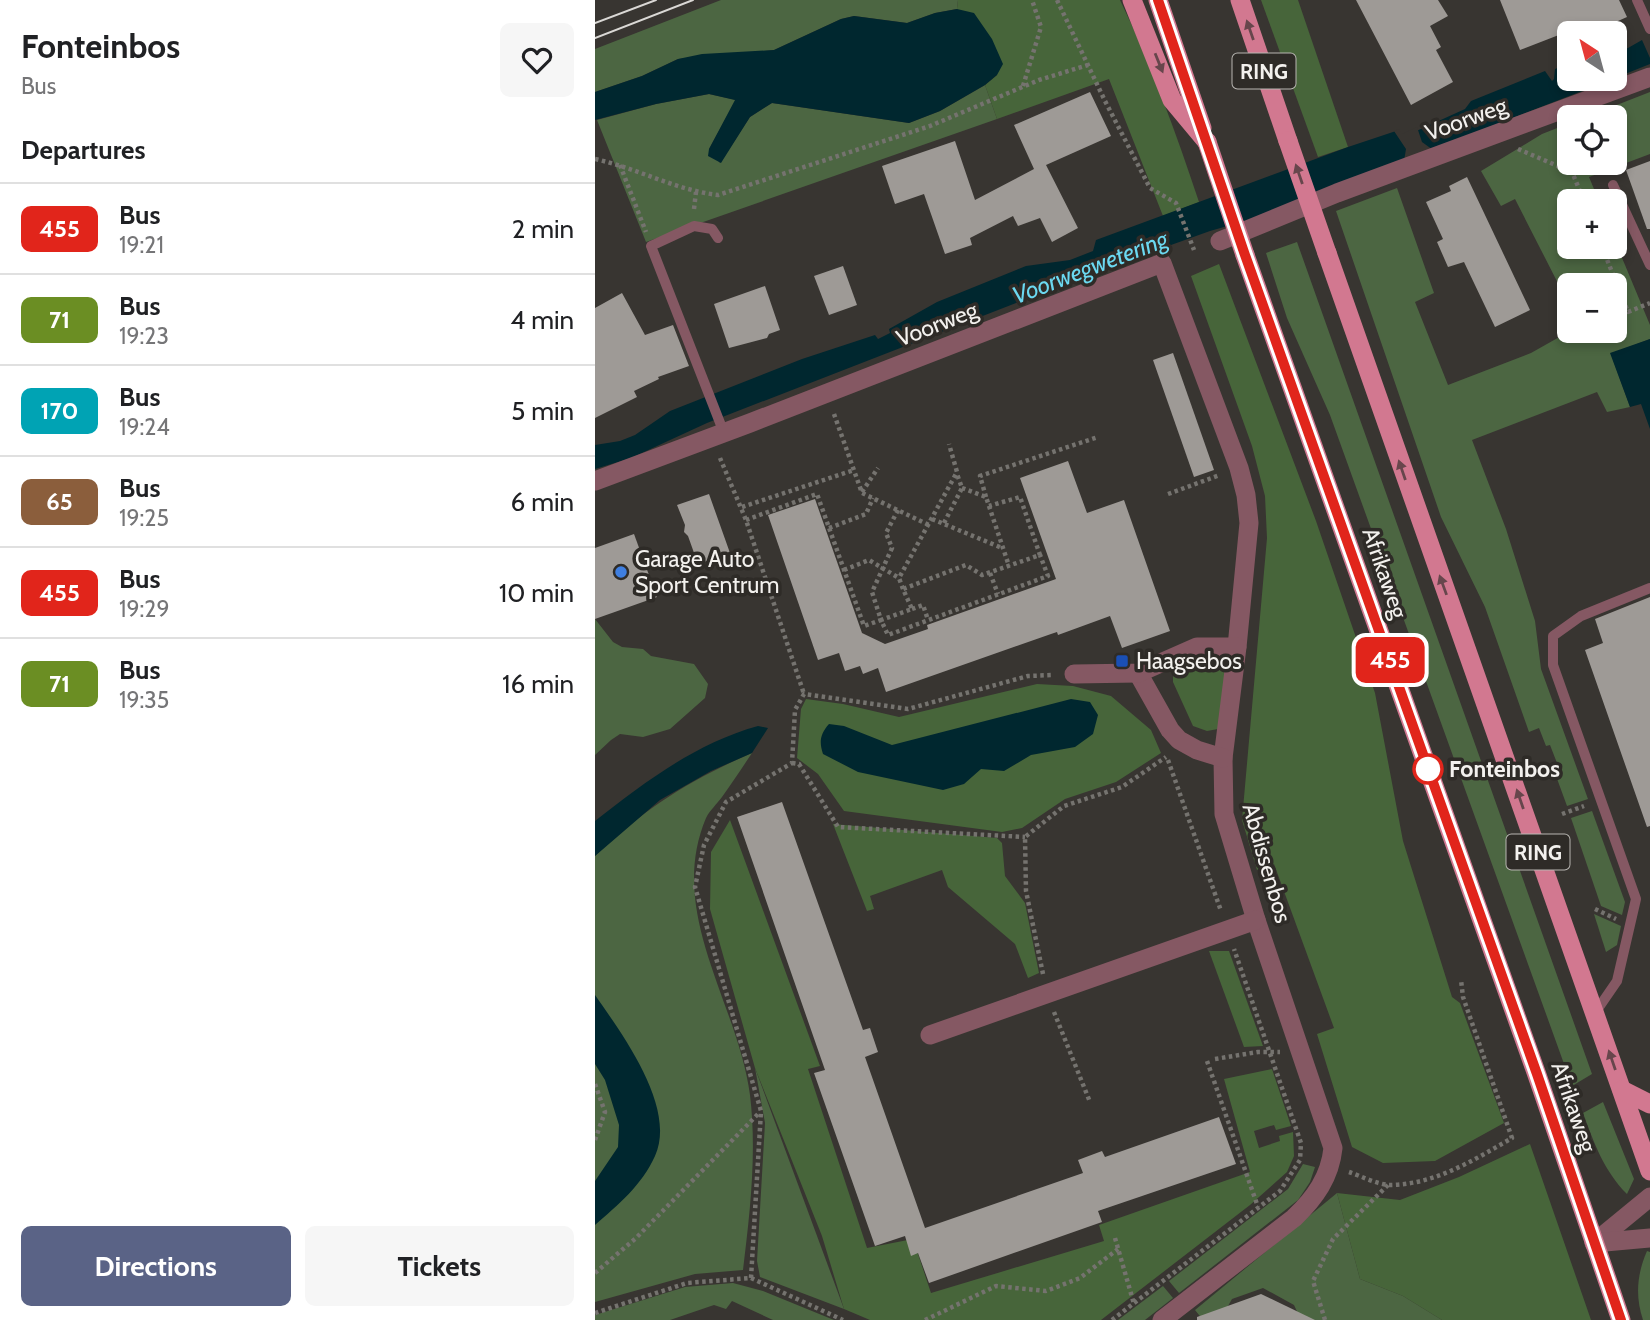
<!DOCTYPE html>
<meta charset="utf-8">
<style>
:root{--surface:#fff;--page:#f6f6f6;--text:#202124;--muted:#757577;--line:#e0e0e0;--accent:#5a6386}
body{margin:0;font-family:Cabin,sans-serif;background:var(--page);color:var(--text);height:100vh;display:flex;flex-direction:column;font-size:26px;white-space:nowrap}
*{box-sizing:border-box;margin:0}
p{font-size:23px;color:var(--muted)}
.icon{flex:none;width:38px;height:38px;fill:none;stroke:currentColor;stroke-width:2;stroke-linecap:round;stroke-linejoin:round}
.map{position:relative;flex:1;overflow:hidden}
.side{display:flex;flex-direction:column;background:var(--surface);width:595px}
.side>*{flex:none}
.badge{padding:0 14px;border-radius:10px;font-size:24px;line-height:46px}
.needle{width:46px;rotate:324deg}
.controls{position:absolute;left:962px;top:21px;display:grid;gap:14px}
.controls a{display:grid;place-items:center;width:70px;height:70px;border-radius:10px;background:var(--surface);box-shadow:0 4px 10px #0003;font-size:35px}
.map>.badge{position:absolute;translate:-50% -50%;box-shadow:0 0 0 4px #fff}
h2{padding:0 21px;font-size:26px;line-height:63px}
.round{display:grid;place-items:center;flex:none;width:74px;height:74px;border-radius:10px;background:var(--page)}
.head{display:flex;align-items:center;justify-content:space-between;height:119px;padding:0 21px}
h1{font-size:33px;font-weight:700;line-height:52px}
.action{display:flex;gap:14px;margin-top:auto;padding:14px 21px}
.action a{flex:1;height:80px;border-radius:10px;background:var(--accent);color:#fff;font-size:28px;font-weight:700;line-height:80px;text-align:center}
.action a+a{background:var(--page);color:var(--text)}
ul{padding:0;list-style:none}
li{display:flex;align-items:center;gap:21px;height:91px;padding:0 21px;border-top:2px solid var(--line)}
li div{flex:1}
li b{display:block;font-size:26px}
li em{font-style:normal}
li .badge{min-width:77px;font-weight:700;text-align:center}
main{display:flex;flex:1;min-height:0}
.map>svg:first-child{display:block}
</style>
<main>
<section class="side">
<div class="head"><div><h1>Fonteinbos</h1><p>Bus</p></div><a class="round"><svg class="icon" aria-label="heart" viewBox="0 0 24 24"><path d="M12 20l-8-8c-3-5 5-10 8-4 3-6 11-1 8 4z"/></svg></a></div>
<h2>Departures</h2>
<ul>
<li><span class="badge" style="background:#e1251b;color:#fff">455</span><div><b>Bus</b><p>19:21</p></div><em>2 min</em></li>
<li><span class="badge" style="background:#6b8e23;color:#fff">71</span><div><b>Bus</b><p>19:23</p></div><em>4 min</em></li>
<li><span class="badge" style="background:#00a3b4;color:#fff">170</span><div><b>Bus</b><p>19:24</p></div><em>5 min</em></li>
<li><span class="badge" style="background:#8b5e3c;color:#fff">65</span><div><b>Bus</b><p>19:25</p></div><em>6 min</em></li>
<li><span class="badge" style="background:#e1251b;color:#fff">455</span><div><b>Bus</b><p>19:29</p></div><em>10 min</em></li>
<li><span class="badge" style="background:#6b8e23;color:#fff">71</span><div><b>Bus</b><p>19:35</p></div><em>16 min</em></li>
</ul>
<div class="action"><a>Directions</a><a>Tickets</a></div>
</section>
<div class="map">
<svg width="1055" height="1320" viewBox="0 0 1055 1320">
<rect width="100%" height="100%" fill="#383531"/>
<!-- green -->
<g fill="#4c6642">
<polygon points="126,0 363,0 362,9 340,13 312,23 259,16 246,19 179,50 83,59 47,76 0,92 0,49"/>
<polygon points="390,85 402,119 51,242 2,120 61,104 114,94 141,100 114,149 125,163 155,117 177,103 314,123 345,111"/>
<polygon points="1055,92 1055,154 994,177 1004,201 975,201 975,247 1020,247 1020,241 1055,325 1055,339 1016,354 1035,407 1012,412 1002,392 877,440 911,529 940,621 946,669 993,799 972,806 957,765 962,763 955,745 951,746 944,728 934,732 890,607 846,517 741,211 802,188 839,293 820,302 853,385 936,353 975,331 1020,331 1020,285 975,285 975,313 970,297 920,199 906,206 886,171 947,134 975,123 975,163 1020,163 1020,117 991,117"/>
<polygon points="702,242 997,1074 977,1086 735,415 692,318 671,253"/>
<polygon points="0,619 18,642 27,647 48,649 56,656 99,664 113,684 110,698 75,729 48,737 25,734 16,740 0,755"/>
<path d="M157,753C147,768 137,783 127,797C122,804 115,810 111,818C71,913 143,1003 155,1095C162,1153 155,1213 148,1270L100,1274L0,1302V856C49,809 94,780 157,753Z"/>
<polygon points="997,811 1030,902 1027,915 1006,906 976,818"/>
<polygon points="999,914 1026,926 1022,945 1011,952"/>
<polygon points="160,1068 249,1309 165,1277 162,1261 170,1123"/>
<path d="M1008,1102L1039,1179L1032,1194C1009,1171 999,1143 988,1113Z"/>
<polygon points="708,1164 720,1167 715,1182 703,1200 584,1293 574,1281 693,1189"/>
<polygon points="742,1193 765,1279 808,1296 847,1320 706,1320 699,1305 668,1288 637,1299 625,1320 608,1320 600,1310"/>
<path d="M1052,1251L1055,1252V1320H1048C1040,1296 1042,1274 1052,1251Z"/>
<polygon points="138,1283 168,1291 239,1320 178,1320 137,1301 131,1309 119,1305 75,1320 0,1320 0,1315 90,1287"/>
<polygon points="568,1286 578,1298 550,1320 523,1320"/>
</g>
<!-- forest -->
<g fill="#47653a">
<path d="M363,0H525C557,66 581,133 604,202L568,216L514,79L402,119L390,85L402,75L362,9Z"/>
<polygon points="666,0 703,0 753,147 723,157"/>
<polygon points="624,264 721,521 780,693 808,841 857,997 865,1003 909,1123 840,1161 788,1163 757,1147 722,1034 739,1028 679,864 662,870 647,820 672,538 670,496 657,446 596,276"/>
<polygon points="633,651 623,729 612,731 598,726 578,682 578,672"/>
<polygon points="442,684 478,686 516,696 556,730 566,753 521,782 470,799 427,828 407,832 249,811 223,774 202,758 206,709 211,699 248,704 304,717"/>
<polygon points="135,820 225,1066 213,1069 272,1248 318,1239 336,1293 509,1241 504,1225 655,1172 629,1079 677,1069 696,1126 681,1130 679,1125 659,1131 664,1148 685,1141 684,1136 698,1132 699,1156 692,1172 655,1205 506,1320 275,1320 249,1309 227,1236 160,1068 115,909 116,852"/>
<polygon points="238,824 402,838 407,843 410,876 430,903 444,973 433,978 420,944 353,887 347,870 275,896 279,909 272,911"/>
<polygon points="614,951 634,951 668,1046 649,1047"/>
<polygon points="935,1144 996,1320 847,1320 808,1296 765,1279 742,1193 805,1200 864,1177"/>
</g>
<!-- water -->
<g fill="#00272f">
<polygon points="362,9 379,13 397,39 408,64 402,75 390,85 345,111 314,123 177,103 155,117 126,163 113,156 114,149 140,100 114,94 61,104 0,120 0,92 47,76 83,59 107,54 179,50 246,19 259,16 312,23 340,13"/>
<polygon points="1047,40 1055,58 1055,64 1020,78 1020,51 1033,48"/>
<path d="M975,63V79H1018L657,219L615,231L512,268C498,268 490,272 480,280L112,423L36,458L0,469V445L25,441L40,435L75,411L207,359L280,335L283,339L295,333L294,329L342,302L431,266L475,260L498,251L501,240L753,147L801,131L806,138L870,109L876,101L950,71L957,81L959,79L960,69Z"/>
<polygon points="1055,339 1055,429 1046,404 1035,407 1015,353"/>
<path d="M476,699L495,702L503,715L498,734L480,747L436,755L409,771L386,769L369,784L348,790L263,772L228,754C224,742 225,734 234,724L249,726L297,745Z"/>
<path d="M163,726L173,728L157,753L116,771L65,800L0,856V821C50,782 101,743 163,726Z"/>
<path d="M0,995C27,1034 82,1107 60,1156C47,1185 23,1205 0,1225V1181L23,1147L24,1125L10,1080L0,1064Z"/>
</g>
<!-- pier -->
<polygon fill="#383531" points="822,127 827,142 838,150 809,161 811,149 799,131 804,129 807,134"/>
<!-- building -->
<g fill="#9e9a96">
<polygon points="761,0 843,0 853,16 835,26 846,47 841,50 858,82 816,105"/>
<polygon points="905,0 1024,0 1032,17 996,33 991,33 987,26 925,50"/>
<polygon points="495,92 516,136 451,165 483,228 457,242 445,218 423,226 418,216 375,238 377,245 350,254 329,194 300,204 287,166 360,141 380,200 439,169 419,125"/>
<polygon points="1055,161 1055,229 1052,229 1031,170"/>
<polygon points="872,177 935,310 900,327 869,262 853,267 842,242 848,239 831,202 856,191 854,186"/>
<polygon points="248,266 262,305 234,315 219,276"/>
<polygon points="170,286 185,330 174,334 172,338 134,348 119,304"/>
<polygon points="27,293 50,335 78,325 94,366 63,377 64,379 39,391 42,397 0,418 0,308"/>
<polygon points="578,353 619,470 599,477 558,360"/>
<polygon points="473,461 492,513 529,500 575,631 527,648 515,616 463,635 462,632 456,634 291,692 283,668 268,674 265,666 250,671 244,653 223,660 173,515 220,499 267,633 290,644 333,629 332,625 461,579 425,478"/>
<polygon points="114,494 135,553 103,564 93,536 89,532 90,525 82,505"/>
<polygon points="39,534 62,597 0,619 0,548"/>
<polygon points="1055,597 1055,826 1052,827 990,650 1008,643 1000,619"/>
<polygon points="187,802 268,1030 275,1028 283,1052 270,1057 330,1228 488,1173 483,1160 507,1151 510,1157 624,1117 641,1164 503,1211 507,1222 334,1283 323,1253 316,1256 310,1236 280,1246 219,1073 230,1070 142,817"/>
<polygon points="666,1294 720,1320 602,1320 602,1317"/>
</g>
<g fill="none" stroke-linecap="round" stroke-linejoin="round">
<!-- path -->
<g stroke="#75736f" stroke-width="4.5" stroke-dasharray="3.5 3.5" stroke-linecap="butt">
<polyline points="462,0 510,101 555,188 581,203 599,250"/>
<polyline points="428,86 446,27 437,0"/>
<polyline points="923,149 977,172 989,201"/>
<path d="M0,159C42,168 80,190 123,195L335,126L444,80L493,65"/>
<polyline points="25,165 51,232"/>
<polyline points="99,209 101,192"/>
<polyline points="1007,247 1033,312 1055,303"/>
<polyline points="239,414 267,493 334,525"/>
<polyline points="125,458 151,520 209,694"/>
<polyline points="367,488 391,497 414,566"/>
<polyline points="267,492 283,468"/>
<polyline points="573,494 625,475"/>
<polyline points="391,497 385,476 503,437"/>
<polyline points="147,507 259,470"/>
<polyline points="303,510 291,533 297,548 277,592 286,620 317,609 308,589 371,565 387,575 445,555 425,497 394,506"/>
<polyline points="337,519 407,548"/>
<polyline points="151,520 222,494 269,626 286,620 293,635 453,576 445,555"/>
<polyline points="349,523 367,488 362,474"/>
<polyline points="234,528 271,514 278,498"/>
<polyline points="249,570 274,560 304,578"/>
<polyline points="395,573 403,594"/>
<polyline points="308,589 304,578 362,472 354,444"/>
<polyline points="317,609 328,605 333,620"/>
<polyline points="573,760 626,911"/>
<polyline points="197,763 204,764 243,827 430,837"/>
<polyline points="967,814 989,806"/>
<polyline points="1000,909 1021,919"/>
<polyline points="448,974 431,891 430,837 469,806 527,787 571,757"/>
<polyline points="459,1012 495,1102"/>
<polyline points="620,1059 663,1052 685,1052"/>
<polyline points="612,1061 663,1207"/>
<polyline points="0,1084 10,1112 0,1140"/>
<path d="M754,1172C766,1176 783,1185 796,1185C841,1184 879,1160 917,1138L868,997L866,980"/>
<polyline points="520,1238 539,1304"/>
<polyline points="0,1273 41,1238 165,1112"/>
<polyline points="156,1278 166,1111 100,887 109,845 131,802 197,763 200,710 209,694 313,709 433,676 458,675"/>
<polyline points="0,1313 92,1283 156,1278 248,1320"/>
<polyline points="330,1320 401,1286 451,1291 485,1278 523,1249"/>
<polyline points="517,1320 685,1191 705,1160 706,1143 639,949"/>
<polyline points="730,1320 718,1281 738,1239 793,1185"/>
</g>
<!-- service -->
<g stroke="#855863" stroke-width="10">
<polyline points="1042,0 1055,29"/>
<polyline points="1018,185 1055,265"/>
<polyline points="123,238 117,229 99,226 56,246 129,433"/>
<polyline points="1000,1013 1022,981 1041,899 958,665 958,636 986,616 1055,588"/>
</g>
<!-- minor -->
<g stroke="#855863" stroke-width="19">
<polyline points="625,241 742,193 1055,77"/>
<path d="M0,481L155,423L567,263L644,468L651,495L654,523L642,647L628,758L629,814L661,920L738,1148C735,1177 720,1198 699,1218L567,1320"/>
<polyline points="543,673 575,730 584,740 602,750 628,758"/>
<polyline points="479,674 543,673 602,647 642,647"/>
<polyline points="335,1035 661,920"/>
</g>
<!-- tertiary -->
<g stroke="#855863" stroke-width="19">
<polyline points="999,1243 1055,1197"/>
<polyline points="999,1243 1055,1238"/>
</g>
<!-- primary -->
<g stroke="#d27890" stroke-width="19">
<polyline points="537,0 577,100 612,142"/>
<polyline points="563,0 607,128"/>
<polyline points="645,0 693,141"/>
<polyline points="732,253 1055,1171"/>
<polyline points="650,255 942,1075 1026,1320"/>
<polyline points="1027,1090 1055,1104"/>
</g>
<!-- tram -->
<g stroke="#dad8d5" stroke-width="2">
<polyline points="0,23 61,0"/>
<polyline points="0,38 98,0"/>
</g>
<!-- primary-bridge -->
<g stroke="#d27890" stroke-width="19">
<polyline points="693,141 732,253"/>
<polyline points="612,142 650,255"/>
</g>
</g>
<!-- one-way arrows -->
<defs><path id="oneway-solid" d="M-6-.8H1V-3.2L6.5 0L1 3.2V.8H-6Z" transform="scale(1.75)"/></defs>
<g fill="#67464c">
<use href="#oneway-solid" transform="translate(655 30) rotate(-109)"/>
<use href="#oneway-solid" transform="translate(564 63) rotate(68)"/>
<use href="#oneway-solid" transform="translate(704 174) rotate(-109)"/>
<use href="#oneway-solid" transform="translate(807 470) rotate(-109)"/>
<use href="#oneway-solid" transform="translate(848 585) rotate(-110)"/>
<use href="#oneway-solid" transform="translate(925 799) rotate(-109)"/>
<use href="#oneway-solid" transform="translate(1017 1060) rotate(-109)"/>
</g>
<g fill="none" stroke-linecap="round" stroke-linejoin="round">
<!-- line casing -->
<g stroke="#fff" stroke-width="16">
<polyline id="line" points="563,0 650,255 942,1074 1026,1320"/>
</g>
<!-- line -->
<use href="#line" stroke="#e1251b" stroke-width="10"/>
</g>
<!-- markers -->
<circle fill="#3f7fe0" stroke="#2e2b27" stroke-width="2.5" cx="26" cy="572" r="7"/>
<rect fill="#1a4fb4" stroke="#2e2b27" stroke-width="2.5" x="520" y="654" width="14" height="14" rx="3.5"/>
<circle fill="#fff" stroke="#e1251b" stroke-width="3.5" cx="833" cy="769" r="14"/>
<g text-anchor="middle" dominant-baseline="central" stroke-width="7" stroke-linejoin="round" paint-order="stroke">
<!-- shield labels -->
<g fill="#2e2b27" stroke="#b8b6b2" stroke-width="2">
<rect x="637.5" y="53.5" width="63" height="35" rx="5"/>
<rect x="911.5" y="834.5" width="63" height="35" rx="5"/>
</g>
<g font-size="21" font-weight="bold" fill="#f3f1ee">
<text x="669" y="71">RING</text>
<text x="943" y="852">RING</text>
</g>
<!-- street labels -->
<g font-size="23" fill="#f3f1ee" stroke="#2e2b27">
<text transform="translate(871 119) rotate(-20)">Voorweg</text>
<text transform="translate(342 324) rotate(-21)">Voorweg</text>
<text transform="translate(790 573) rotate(71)">Afrikaweg</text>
<text transform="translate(672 863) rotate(74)">Abdissenbos</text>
<text transform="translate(979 1107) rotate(71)">Afrikaweg</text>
</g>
<!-- poi labels -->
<g font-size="23" fill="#f3f1ee" stroke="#2e2b27" text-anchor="start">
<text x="40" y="559">Garage Auto<tspan x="40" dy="26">Sport Centrum</tspan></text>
<text x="541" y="661">Haagsebos</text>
</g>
<!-- stop labels -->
<g font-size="23" font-weight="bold" fill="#f3f1ee" stroke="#2e2b27" text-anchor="start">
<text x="854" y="769">Fonteinbos</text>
</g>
<!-- water labels -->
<g font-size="24" font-style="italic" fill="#6bd9f1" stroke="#2e2b27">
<text transform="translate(495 267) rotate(-21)">Voorwegwetering</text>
</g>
</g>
</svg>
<div class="controls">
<a><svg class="needle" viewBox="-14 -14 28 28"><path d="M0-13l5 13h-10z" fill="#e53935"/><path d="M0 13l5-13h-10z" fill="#757577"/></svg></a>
<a><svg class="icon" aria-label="locate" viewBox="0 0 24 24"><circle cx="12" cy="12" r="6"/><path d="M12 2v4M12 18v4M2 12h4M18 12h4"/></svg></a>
<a>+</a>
<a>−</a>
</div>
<b class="badge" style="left:795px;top:660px;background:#e1251b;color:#fff">455</b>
</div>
</main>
